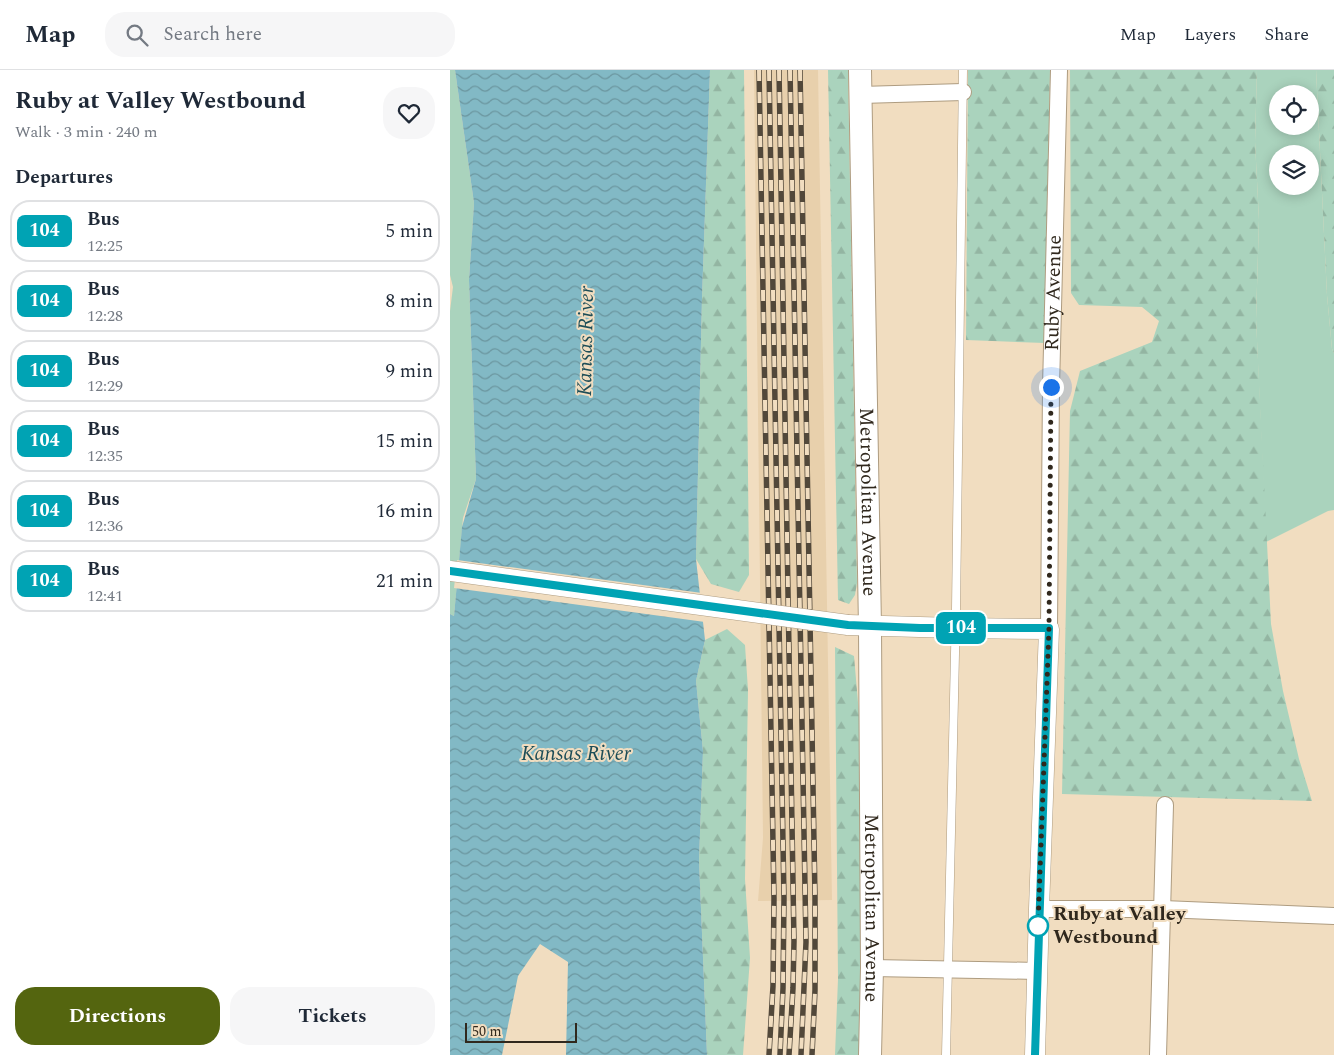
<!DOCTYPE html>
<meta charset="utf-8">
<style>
:root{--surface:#fff;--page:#f6f6f7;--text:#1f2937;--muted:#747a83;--line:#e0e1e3;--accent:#54650f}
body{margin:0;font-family:Spectral,serif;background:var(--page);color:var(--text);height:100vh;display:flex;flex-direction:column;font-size:19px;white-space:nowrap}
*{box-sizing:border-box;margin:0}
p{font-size:16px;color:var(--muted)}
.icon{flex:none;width:28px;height:28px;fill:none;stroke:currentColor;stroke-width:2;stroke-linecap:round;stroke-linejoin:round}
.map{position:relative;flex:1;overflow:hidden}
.panel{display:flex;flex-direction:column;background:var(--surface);width:450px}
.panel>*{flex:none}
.badge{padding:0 10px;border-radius:8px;font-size:18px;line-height:32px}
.fabs{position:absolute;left:819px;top:15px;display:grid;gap:10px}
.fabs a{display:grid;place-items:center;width:50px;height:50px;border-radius:50%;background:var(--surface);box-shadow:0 2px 12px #0003;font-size:25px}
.scale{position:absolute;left:15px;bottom:12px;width:112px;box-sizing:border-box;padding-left:5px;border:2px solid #30281d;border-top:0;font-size:14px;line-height:18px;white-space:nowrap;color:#30281d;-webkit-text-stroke:4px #f1ddc0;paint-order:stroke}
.you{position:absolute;width:25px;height:25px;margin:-12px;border:4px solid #fff;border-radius:50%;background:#1a73e8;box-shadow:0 0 0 8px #1a73e833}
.map>.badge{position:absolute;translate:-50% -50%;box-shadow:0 0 0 2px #fff}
h2{padding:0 15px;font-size:19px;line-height:45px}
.round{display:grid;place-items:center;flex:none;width:52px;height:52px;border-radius:20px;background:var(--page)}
.head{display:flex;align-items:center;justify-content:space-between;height:85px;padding:0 15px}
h1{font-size:24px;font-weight:700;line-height:38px}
.button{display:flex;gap:10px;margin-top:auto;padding:10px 15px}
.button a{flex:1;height:58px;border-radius:20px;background:var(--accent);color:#fff;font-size:20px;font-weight:700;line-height:58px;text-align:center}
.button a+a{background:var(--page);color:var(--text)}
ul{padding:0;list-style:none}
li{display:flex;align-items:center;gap:15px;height:62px;margin:0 10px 8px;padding:0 5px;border:2px solid var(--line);border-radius:20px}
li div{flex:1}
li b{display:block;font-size:19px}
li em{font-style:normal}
li .badge{min-width:55px;font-weight:700;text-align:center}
header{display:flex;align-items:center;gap:30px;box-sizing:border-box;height:70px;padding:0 25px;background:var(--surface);border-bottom:1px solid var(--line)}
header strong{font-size:24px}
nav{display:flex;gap:28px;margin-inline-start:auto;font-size:18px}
.search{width:350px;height:45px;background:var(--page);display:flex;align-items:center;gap:12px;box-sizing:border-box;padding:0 18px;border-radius:20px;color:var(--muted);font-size:19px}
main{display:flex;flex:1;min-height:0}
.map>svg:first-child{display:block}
</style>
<header>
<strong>Map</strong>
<div class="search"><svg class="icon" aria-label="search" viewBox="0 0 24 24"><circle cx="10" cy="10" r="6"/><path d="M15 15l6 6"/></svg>Search here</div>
<nav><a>Map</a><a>Layers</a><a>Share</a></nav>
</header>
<main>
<section class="panel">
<div class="head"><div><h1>Ruby at Valley Westbound</h1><p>Walk · 3 min · 240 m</p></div><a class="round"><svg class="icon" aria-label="heart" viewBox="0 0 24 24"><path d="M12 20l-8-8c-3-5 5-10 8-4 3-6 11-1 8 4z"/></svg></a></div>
<h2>Departures</h2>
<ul>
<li><span class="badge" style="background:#00a3b4;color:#fff">104</span><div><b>Bus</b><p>12:25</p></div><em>5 min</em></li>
<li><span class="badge" style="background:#00a3b4;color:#fff">104</span><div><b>Bus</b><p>12:28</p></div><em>8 min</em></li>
<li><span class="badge" style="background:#00a3b4;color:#fff">104</span><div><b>Bus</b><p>12:29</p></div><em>9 min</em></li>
<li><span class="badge" style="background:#00a3b4;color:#fff">104</span><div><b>Bus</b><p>12:35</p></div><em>15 min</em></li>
<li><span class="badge" style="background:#00a3b4;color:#fff">104</span><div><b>Bus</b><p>12:36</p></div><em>16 min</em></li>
<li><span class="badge" style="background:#00a3b4;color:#fff">104</span><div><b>Bus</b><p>12:41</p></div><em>21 min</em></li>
</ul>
<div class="button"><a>Directions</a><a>Tickets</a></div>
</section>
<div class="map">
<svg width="884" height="985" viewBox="0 0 884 985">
<defs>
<pattern id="forest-firs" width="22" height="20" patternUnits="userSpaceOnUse" patternTransform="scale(1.25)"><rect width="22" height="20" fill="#aad3bd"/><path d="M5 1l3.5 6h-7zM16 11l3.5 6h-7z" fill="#93b5a2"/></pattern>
<pattern id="water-waves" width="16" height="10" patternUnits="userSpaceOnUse" patternTransform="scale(1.25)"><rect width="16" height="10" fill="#82b9c5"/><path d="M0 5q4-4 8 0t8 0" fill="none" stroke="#6b969f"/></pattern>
</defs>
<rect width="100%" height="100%" fill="#f1ddc0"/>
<!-- built -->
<polygon fill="#e8d0ac" points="304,0 368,0 382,830 308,831 313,768"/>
<!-- grass -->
<g fill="#aad3bd" fill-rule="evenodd">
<polygon points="0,0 5,0 24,133 19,210 26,409 13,448 4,546 0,544 0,241 3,217 0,205"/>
<path d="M807,0H866L877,225L882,279L884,283V440L878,441L816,472L806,249L809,150L805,72ZM828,24H860V56H828ZM828,84H860V116H828Z"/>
</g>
<!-- forest -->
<g fill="url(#forest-firs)">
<polygon points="260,0 294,0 299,505 289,522 261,514 246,489 252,228"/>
<polygon points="378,0 398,0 407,513 405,525 399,534 388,530"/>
<polygon points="518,0 600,0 595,273 516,270"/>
<polygon points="620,0 807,0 805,72 809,150 806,249 821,554 833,621 849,689 862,731 612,724 620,341 630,301 702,272 709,251 692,237 629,235 621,223"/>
<polygon points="866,0 884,0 884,283 882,279 877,225"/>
<polygon points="277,559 295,575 298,620 295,809 300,888 293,985 257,985 249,790 253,681 246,611 255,570"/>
<polygon points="385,577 404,586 409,644 412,884 410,985 385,985 388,909"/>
</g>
<!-- water -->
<polygon fill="url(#water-waves)" points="5,0 260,0 252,228 246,489 255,570 246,611 253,681 249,790 257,985 116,985 118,892 90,874 68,906 52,985 0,985 0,544 4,546 12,457 26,409 19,210 24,133"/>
<!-- pier -->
<polygon fill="#f1ddc0" points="7,490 252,523 255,552 4,518"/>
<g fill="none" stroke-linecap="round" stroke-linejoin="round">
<!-- service casing -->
<g stroke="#ae9c80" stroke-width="9">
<polyline id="service" points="496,985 506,539 513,0"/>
</g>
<!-- minor casing -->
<g stroke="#ae9c80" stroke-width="18">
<g id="minor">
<polyline points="411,25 513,22"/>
<path id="s1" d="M599,559L601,317L609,0"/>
<polyline points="589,839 713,839 884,846"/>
<polyline points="422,898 587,901"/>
<polyline points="708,985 715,735"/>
</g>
</g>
<!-- tertiary casing -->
<g stroke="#ae9c80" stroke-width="21">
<polyline id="tertiary" points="398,555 505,558 599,559 589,839 585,985"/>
</g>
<!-- secondary casing -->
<g stroke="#ae9c80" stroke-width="24">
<g id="secondary">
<path id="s2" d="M410,0L420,557L422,898L420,985"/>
</g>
</g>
<!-- service -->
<use href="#service" stroke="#fff" stroke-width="8"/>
<!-- minor -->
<use href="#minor" stroke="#fff" stroke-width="16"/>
<!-- tertiary -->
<use href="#tertiary" stroke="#fff" stroke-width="20"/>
<!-- secondary -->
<use href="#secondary" stroke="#fff" stroke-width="22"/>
<!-- rail casing -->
<g stroke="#52483a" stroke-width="5.5">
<g id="rail">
<polyline points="309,0 324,828 323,916 319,985"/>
<polyline points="319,0 334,828 333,918 330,985"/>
<polyline points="329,0 344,871 343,918 339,985"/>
<polyline points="340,0 356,872 351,985"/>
<polyline points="350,0 365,827 365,920 362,985"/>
</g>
</g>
<!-- rail -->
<use href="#rail" stroke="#f1ddc0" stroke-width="4" stroke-dasharray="11" stroke-linecap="butt"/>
<!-- tertiary-bridge casing -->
<g stroke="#ae9c80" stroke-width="21" stroke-linecap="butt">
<polyline id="tertiary-bridge" points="0,501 398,555"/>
</g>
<!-- tertiary-bridge -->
<use href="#tertiary-bridge" stroke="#fff" stroke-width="20"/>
</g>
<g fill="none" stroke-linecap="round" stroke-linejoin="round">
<!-- line casing -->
<g stroke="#fff" stroke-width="11">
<polyline id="line" points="0,501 398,555 470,558 599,558 585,985"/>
</g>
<!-- line -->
<use href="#line" stroke="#00a3b4" stroke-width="8"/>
<!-- walk -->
<polyline stroke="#30281d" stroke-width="5" stroke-dasharray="0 9" points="588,856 599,558 601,317"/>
</g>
<!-- markers -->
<circle fill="#fff" stroke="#00a3b4" stroke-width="2.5" cx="588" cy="856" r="10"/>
<g text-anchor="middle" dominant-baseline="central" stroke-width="4" stroke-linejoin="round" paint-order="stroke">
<!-- street labels -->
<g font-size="20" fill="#30281d" stroke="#f1ddc0">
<text stroke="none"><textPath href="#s1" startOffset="336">Ruby Avenue</textPath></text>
<text stroke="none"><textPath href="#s2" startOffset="432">Metropolitan Avenue</textPath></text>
<text stroke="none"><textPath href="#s2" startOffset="838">Metropolitan Avenue</textPath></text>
</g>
<!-- stop labels -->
<g font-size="20" font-weight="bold" fill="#30281d" stroke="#f1ddc0" text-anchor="start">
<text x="603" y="844">Ruby at Valley<tspan x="603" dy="23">Westbound</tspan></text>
</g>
<!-- water labels -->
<g font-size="21" font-style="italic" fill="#1d4d57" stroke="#f1ddc0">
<text transform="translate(136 271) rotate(-89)">Kansas River</text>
<text x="126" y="684">Kansas River</text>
</g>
</g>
</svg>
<div class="fabs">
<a><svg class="icon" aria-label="locate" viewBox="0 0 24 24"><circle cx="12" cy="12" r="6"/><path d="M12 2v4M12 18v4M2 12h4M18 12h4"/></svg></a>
<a><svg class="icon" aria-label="layers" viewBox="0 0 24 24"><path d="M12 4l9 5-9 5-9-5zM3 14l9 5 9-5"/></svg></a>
</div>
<div class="scale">50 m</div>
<div class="you" style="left:601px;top:317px"></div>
<b class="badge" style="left:511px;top:558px;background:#00a3b4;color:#fff">104</b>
</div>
</main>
